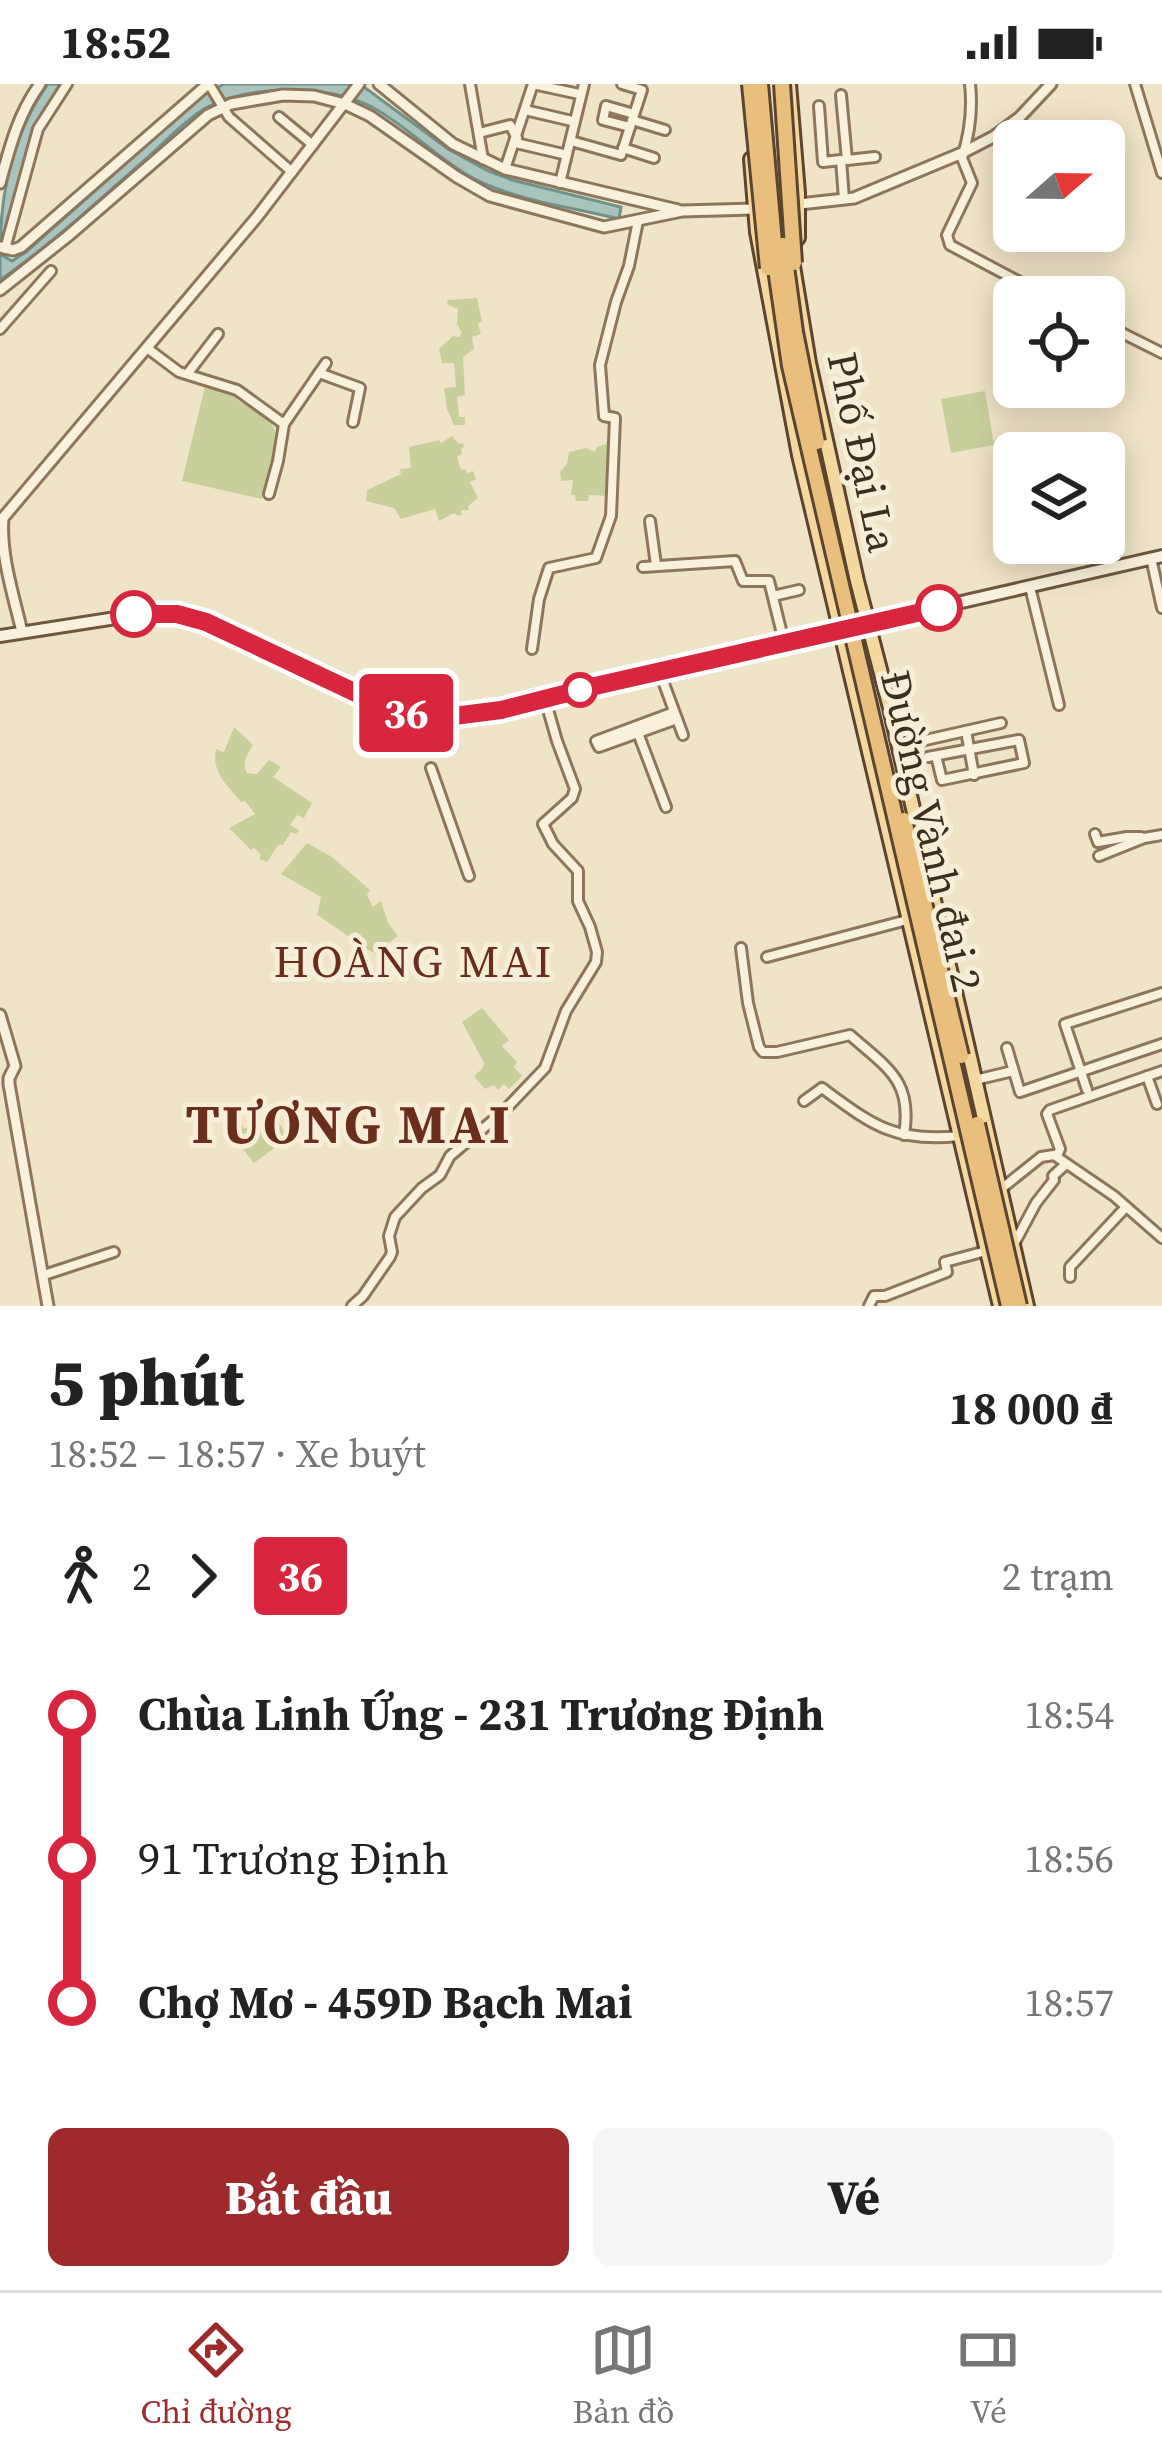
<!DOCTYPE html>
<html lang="vi">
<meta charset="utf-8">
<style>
:root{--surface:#fff;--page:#f6f6f6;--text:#222;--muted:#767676;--line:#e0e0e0;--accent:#9e2a2b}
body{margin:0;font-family:"Source Serif 4",serif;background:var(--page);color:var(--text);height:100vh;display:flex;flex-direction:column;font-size:45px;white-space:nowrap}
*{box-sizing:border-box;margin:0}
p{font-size:39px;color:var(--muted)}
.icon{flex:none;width:66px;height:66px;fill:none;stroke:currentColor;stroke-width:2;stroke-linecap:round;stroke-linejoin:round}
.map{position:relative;height:1222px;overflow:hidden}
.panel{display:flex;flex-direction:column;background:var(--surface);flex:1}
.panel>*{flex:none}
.badge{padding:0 24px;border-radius:9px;font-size:42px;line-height:78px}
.needle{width:78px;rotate:70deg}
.controls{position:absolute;left:993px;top:36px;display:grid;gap:24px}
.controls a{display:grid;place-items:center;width:132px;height:132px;border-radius:18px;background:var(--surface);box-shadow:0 6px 30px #0003;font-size:60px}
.map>.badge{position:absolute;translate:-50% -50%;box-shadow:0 0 0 6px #fff}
.legs{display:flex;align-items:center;gap:18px;height:132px;padding:0 48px;font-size:39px}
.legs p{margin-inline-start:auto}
.summary{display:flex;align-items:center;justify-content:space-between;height:204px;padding:0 48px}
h1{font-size:66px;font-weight:800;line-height:90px}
.button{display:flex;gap:24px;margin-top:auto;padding:24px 48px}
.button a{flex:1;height:138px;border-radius:18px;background:var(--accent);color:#fff;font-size:48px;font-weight:800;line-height:138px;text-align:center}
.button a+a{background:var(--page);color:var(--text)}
ul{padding:0 48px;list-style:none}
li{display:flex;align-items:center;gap:42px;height:144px;font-size:45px}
li i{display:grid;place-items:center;width:18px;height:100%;margin:0 15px;background:currentColor}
li i::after{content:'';width:30px;height:30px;margin:-15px;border:9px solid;border-radius:50%;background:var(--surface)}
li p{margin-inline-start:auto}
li:first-child i{background:linear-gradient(#0000 50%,currentColor 0)}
li:last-child i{background:linear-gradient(currentColor 50%,#0000 0)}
.status{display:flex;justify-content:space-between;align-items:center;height:84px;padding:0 60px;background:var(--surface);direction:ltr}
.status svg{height:33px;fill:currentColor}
.menu{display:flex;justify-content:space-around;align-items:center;height:168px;border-top:3px solid var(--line);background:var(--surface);font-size:33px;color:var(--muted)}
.menu a{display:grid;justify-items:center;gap:6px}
.menu .current{color:var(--accent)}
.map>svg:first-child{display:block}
</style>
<div class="status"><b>18:52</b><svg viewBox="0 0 49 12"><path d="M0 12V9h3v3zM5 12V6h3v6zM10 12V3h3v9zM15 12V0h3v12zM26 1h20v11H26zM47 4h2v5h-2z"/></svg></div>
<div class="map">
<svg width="1162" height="1222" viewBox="0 0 1162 1222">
<rect width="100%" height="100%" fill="#f0e4c8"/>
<!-- green -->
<g fill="#c9cf9b">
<polygon points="477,214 482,237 478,240 481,250 472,253 474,265 463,273 465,311 457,313 459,333 465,333 465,341 454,341 447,325 444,304 456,303 454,279 442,279 439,265 453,252 459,253 462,249 457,240 458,225 448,221 447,216"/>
<path d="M205,302L235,312L238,317C296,343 276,365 262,415L182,397Z"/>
<polygon points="985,307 994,361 951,369 941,315"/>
<polygon points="609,351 614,351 610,412 589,411 588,417 576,417 575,411 571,411 573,396 561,397 560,388 567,380 569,368 586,364 595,368 597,363 606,360"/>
<polygon points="452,352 459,360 463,359 464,363 461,364 462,370 457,373 461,386 465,385 467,389 473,387 476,395 470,398 478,414 468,422 469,426 461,426 462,431 458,432 454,429 439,437 435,425 401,435 394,424 366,417 367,406 401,390 400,385 411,384 409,363 439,356 441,359"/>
<path d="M234,643L253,661C248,670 241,679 247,689L257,690L269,676L281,683L273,693L312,719L304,734L297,731L290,741L299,746L296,750L291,748L283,761H278L267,778L259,775L261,771L254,764L251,766L229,744L255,730L245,717L241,718C227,701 211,688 216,665L224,668Z"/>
<path d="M307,759L332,773L370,806L367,811L373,823L381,817L388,839L398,852L385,862L391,871L387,875C370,870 335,842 317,831L321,813L281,790Z"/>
<polygon points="482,924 509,956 502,962 517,978 514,983 522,992 509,1005 504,1000 498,1006 494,1001 485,1005 474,992 482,985 484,979 462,938"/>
<polygon points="271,1025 288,1054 254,1079 226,1043 236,1035 245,1045"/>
</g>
<!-- water -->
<g fill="#a9c4bc" stroke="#6f938a" stroke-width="3">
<path d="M48,0H60L33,45L0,170C0,110 13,49 48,0Z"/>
<path d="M224,0H360L448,65L488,87L512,96L621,123L619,135C575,124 527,118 485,100C443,81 412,45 372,23C327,0 247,0 204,25C184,37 166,57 148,73C100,115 53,159 0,196V170L12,177L26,168L202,12Z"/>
</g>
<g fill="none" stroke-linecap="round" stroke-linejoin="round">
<!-- minor casing -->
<g stroke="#8d765c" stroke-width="14">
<g id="minor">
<polyline points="209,0 229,33 292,88"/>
<polyline points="470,0 483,75"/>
<polyline points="533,0 579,10"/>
<path d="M970,0C973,27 970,49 962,74L972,99L947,151L950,161L1048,213"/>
<polyline points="1135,0 1162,89"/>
<polyline points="841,11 847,76 875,73"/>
<polyline points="819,22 823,78 841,76 844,115"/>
<polyline points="525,26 572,37"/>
<polyline points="279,33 313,61"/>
<polyline points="632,36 665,46"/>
<polyline points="630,43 603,36 606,22 634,30"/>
<polyline points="479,49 510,41 517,54"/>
<polyline points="571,57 621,71 642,6 622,0"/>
<polyline points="516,59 563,70"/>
<polyline points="623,64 654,74"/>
<polyline points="505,85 533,0"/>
<polyline points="560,99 584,0"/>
<polyline points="5,165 38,45 67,0"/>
<polyline points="1104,240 1162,269"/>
<polyline points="0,245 51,187"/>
<polyline points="147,264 179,288 237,306 284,340"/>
<polyline points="188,289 218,250"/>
<polyline points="319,289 360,304 353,338"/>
<polyline points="269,410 278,377 284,340 326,279"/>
<polyline points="650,437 656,481"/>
<polyline points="1151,474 1162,524"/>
<polyline points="643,483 735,477 743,497 769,497 784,558"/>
<polyline points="1030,503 1059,621"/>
<polyline points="773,512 799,506"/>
<polyline points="532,565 539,515 549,484 596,474 611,432 615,334 604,332 600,281 616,218 629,182 638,137"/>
<polyline points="660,589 683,651"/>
<polyline points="674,628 596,657 599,663 677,635"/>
<polyline points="966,647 974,691"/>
<polyline points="638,649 666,723"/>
<polyline points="899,662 1001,639"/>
<polyline points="928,673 1019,656 1024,679 942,696 936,672"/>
<polyline points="431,684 469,792"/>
<polyline points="1095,750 1098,758 1127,753 1141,753"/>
<polyline points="1099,772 1144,754 1162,751"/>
<path d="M741,864L748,919L759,963L763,968H777L850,951C887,984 913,996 904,1051"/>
<polyline points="767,873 907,836"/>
<polyline points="1007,964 1020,1008 1162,960"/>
<polyline points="1147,992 1157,1020"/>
<polyline points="975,996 1013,987"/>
<polyline points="1087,1006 1065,940 1162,909"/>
<path d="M804,1017L822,1004C871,1040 894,1059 959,1052"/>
<polyline points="1057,1072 1060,1065 1047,1030 1050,1026 1162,987"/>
<polyline points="1001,1105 1041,1073 1054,1071 1114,1112 1162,1154"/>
<polyline points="1014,1160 1036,1119 1054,1096 1053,1092 1066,1080"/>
<polyline points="44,1191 114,1168"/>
<polyline points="1070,1193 1070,1183 1126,1123"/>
<polyline points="352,1222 363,1212 390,1173 392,1168 389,1152 395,1133 422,1104 440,1091 450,1072 503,1028 545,984 566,927 596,878 597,868 590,843 578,817 578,787 553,760 543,740 572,714 575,705 557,657 545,615"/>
<polyline points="869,1222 874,1212 885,1212 947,1188 945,1178 986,1167"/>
</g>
</g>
<!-- tertiary casing -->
<g stroke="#8d765c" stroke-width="15">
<g id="tertiary">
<polyline points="379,0 453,60 505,85 678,126"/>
<path d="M0,99C10,63 18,30 40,0"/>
<polyline points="0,163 13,166 21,163 208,0"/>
<polyline points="0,206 68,152 208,31 231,20 283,11 314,12 345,20 370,32 457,93 490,112 604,143 682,127 754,125 854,114 962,69 993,53 1020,33 1051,0"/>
<path d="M22,548C14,513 0,471 3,434L257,133L359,0"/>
<polyline points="0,931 15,982 9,994 9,1000 48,1222"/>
</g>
</g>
<!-- secondary casing -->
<g stroke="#6f573f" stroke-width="16">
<polyline id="secondary" points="0,552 148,529 177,530 205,538 390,625 426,632 446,633 501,626 595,602 1162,472"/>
</g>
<!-- primary casing -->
<g stroke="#5b4430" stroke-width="18">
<g id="primary">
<polyline points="789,0 798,109 798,154"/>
<polyline points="751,75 757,148 799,371 1000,1222"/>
<polyline points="791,170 809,279 857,497 890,624 1027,1222"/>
</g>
</g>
<!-- minor -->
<use href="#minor" stroke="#faf1dc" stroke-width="8"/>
<!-- tertiary -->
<use href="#tertiary" stroke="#faf1dc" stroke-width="9"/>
<!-- secondary -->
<use href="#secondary" stroke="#faf1dc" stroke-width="10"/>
<!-- primary -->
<use href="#primary" stroke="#f3d9a0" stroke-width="12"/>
<!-- trunk-bridge casing -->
<g stroke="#5b4430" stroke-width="20" stroke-linecap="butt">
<g id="trunk-bridge">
<polyline points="750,0 768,184"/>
<polyline points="760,0 777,192 790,282 1009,1222"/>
<polyline points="782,0 794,179"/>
<polyline points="783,161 795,248 817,358"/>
<polyline points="904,736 961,972"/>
<polyline points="977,1040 1019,1222"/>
</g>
</g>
<!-- trunk-bridge -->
<use href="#trunk-bridge" stroke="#eabe7c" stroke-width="14"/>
</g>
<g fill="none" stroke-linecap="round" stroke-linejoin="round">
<!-- line-1 casing -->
<g stroke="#fff" stroke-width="27">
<polyline id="line-1" points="134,530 177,530 206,538 390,625 426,632 446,633 501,626 595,602 939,524"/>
</g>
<!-- line-1 -->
<use href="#line-1" stroke="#d7263d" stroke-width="18"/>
</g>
<!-- markers -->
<g fill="#fff" stroke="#d7263d" stroke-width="6">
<circle cx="939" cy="524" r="21"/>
<circle cx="134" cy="530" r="21"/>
<circle cx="580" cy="606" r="15"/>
</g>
<g text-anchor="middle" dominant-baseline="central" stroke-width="10" stroke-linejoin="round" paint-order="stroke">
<!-- street labels -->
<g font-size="42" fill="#3d2e20" stroke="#f7eed8">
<text transform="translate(863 368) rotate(78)">Phố Đại La</text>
<text transform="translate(932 747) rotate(77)">Đường Vành đai 2</text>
</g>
<!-- neighbourhood labels -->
<g font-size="45" letter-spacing="3" fill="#6b2e1e" stroke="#f7eed8">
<text x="414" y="877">HOÀNG MAI</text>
</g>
<!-- district labels -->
<g font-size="54" font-weight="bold" letter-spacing="3" fill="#6b2e1e" stroke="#f7eed8">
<text x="349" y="1040">TƯƠNG MAI</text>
</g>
</g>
</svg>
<div class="controls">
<a><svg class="needle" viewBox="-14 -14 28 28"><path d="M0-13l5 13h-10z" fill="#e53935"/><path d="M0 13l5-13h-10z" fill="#767676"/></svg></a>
<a><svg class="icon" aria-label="locate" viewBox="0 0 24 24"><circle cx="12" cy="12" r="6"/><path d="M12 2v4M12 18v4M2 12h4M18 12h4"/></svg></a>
<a><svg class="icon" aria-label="layers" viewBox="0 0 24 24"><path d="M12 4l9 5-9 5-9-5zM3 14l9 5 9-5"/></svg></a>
</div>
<b class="badge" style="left:406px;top:629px;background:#d7263d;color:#fff">36</b>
</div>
<section class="panel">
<div class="summary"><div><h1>5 phút</h1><p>18:52 – 18:57 · Xe buýt</p></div><b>18 000 ₫</b></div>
<div class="legs"><svg class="icon" aria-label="walk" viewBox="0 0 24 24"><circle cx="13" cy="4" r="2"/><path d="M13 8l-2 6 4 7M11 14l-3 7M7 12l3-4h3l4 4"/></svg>2<svg class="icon" aria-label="forward" viewBox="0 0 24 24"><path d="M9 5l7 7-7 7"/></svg><b class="badge" style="background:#d7263d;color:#fff">36</b><p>2 trạm</p></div>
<ul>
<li><i style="color:#d7263d"></i><b>Chùa Linh Ứng - 231 Trương Định</b><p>18:54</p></li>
<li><i style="color:#d7263d"></i><span>91 Trương Định</span><p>18:56</p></li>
<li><i style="color:#d7263d"></i><b>Chợ Mơ - 459D Bạch Mai</b><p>18:57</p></li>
</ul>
<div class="button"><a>Bắt đầu</a><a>Vé</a></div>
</section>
<nav class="menu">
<a class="current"><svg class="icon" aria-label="directions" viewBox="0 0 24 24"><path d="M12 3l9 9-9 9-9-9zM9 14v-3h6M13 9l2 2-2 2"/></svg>Chỉ đường</a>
<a><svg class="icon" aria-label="map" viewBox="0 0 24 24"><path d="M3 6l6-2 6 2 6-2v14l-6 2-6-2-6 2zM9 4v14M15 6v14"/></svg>Bản đồ</a>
<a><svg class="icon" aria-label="tickets" viewBox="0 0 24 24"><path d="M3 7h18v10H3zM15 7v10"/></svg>Vé</a>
</nav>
